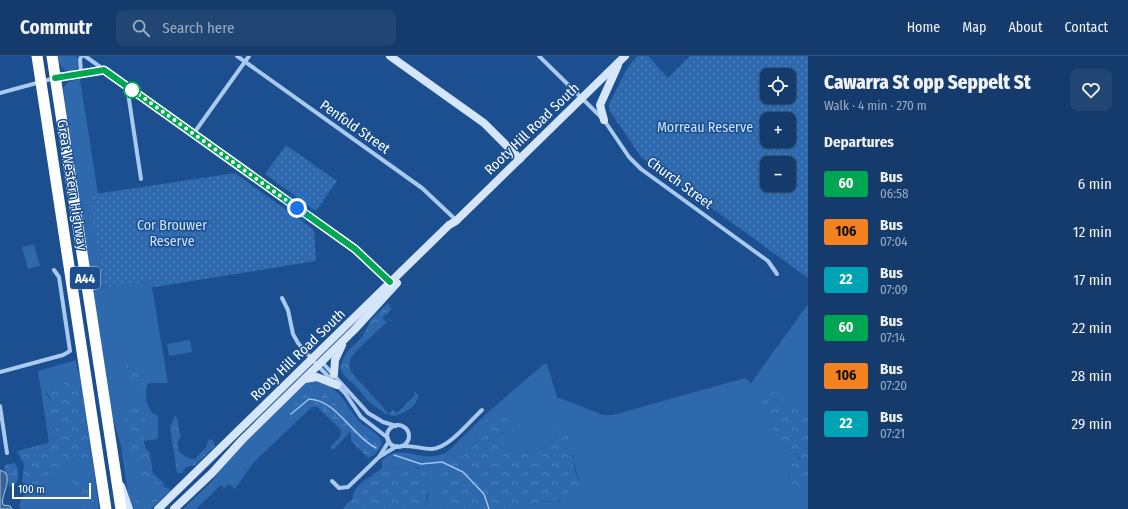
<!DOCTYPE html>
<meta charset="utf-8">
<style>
:root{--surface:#143b6b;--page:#214673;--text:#f1f3f6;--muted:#9dadc1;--line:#33557e}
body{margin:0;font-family:"Fira Sans Condensed",sans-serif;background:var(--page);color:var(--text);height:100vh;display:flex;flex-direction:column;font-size:15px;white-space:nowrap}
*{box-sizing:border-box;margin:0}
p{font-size:13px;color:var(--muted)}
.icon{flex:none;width:22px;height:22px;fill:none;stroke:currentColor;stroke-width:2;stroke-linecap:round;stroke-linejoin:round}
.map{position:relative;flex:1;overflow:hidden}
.drawer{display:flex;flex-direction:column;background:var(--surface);width:320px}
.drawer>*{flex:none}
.badge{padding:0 8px;border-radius:3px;font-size:14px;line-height:26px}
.tools{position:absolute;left:760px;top:12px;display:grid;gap:8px}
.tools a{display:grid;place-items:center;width:36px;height:36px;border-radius:8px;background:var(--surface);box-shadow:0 1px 3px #0004,0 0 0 1px var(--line);font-size:20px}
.scale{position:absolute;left:12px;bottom:10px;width:79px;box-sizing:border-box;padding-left:4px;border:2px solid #fff;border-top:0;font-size:11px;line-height:14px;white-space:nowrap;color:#fff;-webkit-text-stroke:3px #1b4f8f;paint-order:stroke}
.you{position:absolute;width:20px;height:20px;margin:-10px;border:3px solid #fff;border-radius:50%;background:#1a73e8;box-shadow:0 0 0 6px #1a73e833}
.map>.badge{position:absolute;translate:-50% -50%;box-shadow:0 0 0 2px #fff}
h2{padding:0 16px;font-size:15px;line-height:36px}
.round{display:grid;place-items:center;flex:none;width:42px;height:42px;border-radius:8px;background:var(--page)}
.headline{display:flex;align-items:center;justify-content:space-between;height:68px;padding:0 16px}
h1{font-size:19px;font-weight:800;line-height:30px}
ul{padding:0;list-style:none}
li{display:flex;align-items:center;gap:12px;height:48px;padding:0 16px}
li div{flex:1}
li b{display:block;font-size:15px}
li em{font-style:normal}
li .badge{min-width:44px;font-weight:700;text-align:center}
header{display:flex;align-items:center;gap:24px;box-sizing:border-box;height:56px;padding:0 20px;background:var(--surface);border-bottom:1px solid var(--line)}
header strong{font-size:19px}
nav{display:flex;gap:22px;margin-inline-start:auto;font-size:14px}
.search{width:280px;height:36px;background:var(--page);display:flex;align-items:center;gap:10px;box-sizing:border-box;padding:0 14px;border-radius:8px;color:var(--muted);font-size:15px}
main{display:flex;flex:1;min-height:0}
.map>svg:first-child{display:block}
</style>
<header>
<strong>Commutr</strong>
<div class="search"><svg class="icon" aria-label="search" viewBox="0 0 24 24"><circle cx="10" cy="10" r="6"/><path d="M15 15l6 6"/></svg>Search here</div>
<nav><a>Home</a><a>Map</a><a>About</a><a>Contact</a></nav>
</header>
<main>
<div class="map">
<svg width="808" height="453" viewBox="0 0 808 453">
<defs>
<pattern id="forest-crowns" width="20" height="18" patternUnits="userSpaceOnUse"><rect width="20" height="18" fill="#2e69ad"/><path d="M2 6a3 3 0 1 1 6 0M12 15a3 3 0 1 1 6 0" fill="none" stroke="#4d80b9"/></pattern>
<pattern id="wetland-marsh" width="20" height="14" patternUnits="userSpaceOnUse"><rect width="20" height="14" fill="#2e69ad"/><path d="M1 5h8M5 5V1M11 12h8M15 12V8" fill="none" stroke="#4d80b9"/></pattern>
<pattern id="park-dots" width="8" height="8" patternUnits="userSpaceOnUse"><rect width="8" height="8" fill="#2e69ad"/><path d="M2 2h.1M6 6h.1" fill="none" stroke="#4d80b9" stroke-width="1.8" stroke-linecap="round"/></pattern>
</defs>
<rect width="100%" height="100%" fill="#1b4f8f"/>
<!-- grass -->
<g fill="#2e69ad">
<path d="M57,0H77L78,11C68,22 59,11 57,0Z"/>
<path d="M80,23L98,138L90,139L104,232L153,225L155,231H152L168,327H150L147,329C145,340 145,356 158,360V383L144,385L147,422L171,434L151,453H130L121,390L111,356L63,32L68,26Z"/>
<polygon points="34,188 40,210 28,213 22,191"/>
<path d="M808,248V358L806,359C796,347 783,349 770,354L772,378C781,387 793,394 800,405L788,415L789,427L800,433H808V453H516L541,446L561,445L579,424L573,405L574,400L557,375L558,382C541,395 522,399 502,394L497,386V380L499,377L515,380L509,366L478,375C476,390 467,400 453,407L443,449L445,453H425L428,439L419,412L410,409H402L400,412L379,419H372L382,412V404C403,385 422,410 447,396L488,356L544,308H547L557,341L603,359H613L745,322L751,327Z"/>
<polygon points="190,284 192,296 169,300 167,288"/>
<path d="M76,304L78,315L82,319L99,453H95L94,441L87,425L75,419L71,426C83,437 82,436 82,453H21L19,449L25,436L39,437L54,432L49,425L50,422L60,418C65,411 65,405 75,404L83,413L92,409L82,345L79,339L81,331L62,337L50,333L46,338C57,348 51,366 57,379L55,385L49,387L38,315Z"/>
<path d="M316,324V325C344,333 344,349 361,367C368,373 378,376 382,386L368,380L325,337L312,334L291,352L290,355L293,358L305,348L314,347L343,375H351L333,394L330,391L340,381L341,374L317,351H312L254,406L235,433L229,428L224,432L221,429L196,453H183L213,424L227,404L305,326Z"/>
</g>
<!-- forest -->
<g fill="url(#forest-crowns)">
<path d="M388,247L392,253L382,262L386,266L390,263L393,266L389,264C381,272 353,296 350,304C349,308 350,312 351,316L389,358L393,354L397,357L415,339L414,335L418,339C418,351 404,357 394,360L386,358L369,346L361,336L343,318L340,311L346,297L362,281L371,264Z"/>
<path d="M126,308C141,309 149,321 141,334L134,332L124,312Z"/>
<path d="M72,322L80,323L81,331L79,339L82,345L92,409L88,413H83L75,404C65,405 65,411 60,418L50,422L49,425L54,432C37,439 36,439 22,426L24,409L17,395L55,385L57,379L47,350L51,344L46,334L50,333L62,337C62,329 64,324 72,322Z"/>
<path d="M767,332L778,338L780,351L789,349L794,342L801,346V352L806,358H808V433H800L789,427L788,415L792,406L800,404C793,394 781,387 772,378L770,355L763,350L758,340Z"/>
<path d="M147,347L151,356L157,361V364L150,363L148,360L144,361L150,373C142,381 141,389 150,397L153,418L164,427C163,430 159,444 157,446H151L148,453H136L135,441L138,440L146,442L150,432L156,428L152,424L140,426L139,423C144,413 144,403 139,393H134L136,402L133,404L130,403L126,395C131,378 132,380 119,367L124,365V362L134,368C135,363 130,357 131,350Z"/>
<path d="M175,359C181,366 177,373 181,380C172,392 182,403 195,403L206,391L209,383L213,384L215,390L195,409L186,411L182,417H177L170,371Z"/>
<path d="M495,360C509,360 511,369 515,380L511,383L506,381L504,377H499L497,380V386L502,394C522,399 541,395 558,382L557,375L560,372C572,381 573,392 573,405C574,418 582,426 580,439L573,443L541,446L516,453H445L438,432V415C446,404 459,407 471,393C478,385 477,371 484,365C486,363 492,361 495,360Z"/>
<path d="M404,405L425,417L428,428L425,453H343L348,446L352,444C353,441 354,435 356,433C366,418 385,417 400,412Z"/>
<path d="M75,419L92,426L95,453H82C81,437 83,438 71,426L72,421Z"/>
</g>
<!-- wetland -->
<g fill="url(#wetland-marsh)">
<path d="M312,334L325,337L368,380L382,386C381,392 375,400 368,402L351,385V375H343L314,347L305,348L295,357L291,358L290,352L305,338Z"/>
<path d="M14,407L16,409C19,416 20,426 12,431L9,429L8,424H6L7,419L4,416L5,409Z"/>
</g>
<!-- park -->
<g fill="url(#park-dots)" fill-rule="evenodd">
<path d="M637,0H648L668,22L690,0H808V222L641,101L609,54V48L628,11ZM767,19H789V41H767ZM767,63H789V85H767ZM767,107H789V129H767Z"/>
<polygon points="286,89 337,125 316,155 265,118"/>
<polygon points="235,117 314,174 316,205 155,231 153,225 104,232 89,139"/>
</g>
<!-- water -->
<path fill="#3c6290" stroke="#9cc4f0" d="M0,414L6,417C11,428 0,441 3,449L10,450L12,453H0Z"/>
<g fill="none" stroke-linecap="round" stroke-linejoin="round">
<!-- stream -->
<g stroke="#9cc4f0" stroke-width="1.5">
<path d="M291,358L309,343C337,344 352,380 376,392"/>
<polyline points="394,399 421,408 442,406 463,416 484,438 489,453"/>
</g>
<!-- street -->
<g stroke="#a9c9ee" stroke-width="4">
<polyline points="85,0 355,193 391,228"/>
<polyline points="237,0 422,132 456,164"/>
<polyline points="539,0 604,64 629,101 641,113 768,205 777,218"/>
<polyline points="81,18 80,3 82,0"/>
<polyline points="127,30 141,123"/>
<polyline points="0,37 55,22 104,13"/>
<polyline points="194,77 249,0"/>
<polyline points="282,242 288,254 293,278 298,287 318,310 345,337 361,361 388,382"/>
<polyline points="321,305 368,357 383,366 396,370"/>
<polyline points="0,316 63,299 70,295 59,221 54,214"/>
<polyline points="0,350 7,397"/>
<circle cx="398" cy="380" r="11"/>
<path d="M401,390C412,389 421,393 432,393C449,392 470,365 482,354"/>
<polyline points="379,401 389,385"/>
<polyline points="332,425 339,432 348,431 379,401 397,390"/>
</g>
<!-- secondary -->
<g stroke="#d6e6fa" stroke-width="8">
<polyline points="390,0 484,67 520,103"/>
<polyline points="604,64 600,49 618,9"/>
<polyline points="334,318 335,304 342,289"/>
<polyline points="305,323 317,321 337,329"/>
<polyline points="121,430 129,453"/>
<polyline points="158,453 449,169 456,165 625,0"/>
<polyline points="174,453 212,417 242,384 354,274 397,227"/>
</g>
<!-- highway -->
<g stroke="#fff" stroke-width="11">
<polyline points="37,0 106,453"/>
<polyline points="52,0 121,453"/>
</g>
</g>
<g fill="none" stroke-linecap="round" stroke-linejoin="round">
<!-- line casing -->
<g stroke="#fff" stroke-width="9">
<polyline id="line" points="55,22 104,14 355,193 390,226"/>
</g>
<!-- line -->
<use href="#line" stroke="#00a651" stroke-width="6"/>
<!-- walk -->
<polyline stroke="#fff" stroke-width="4" stroke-dasharray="0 7.2" points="132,34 127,30 297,152"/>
</g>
<!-- markers -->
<circle fill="#fff" stroke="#00a651" stroke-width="2" cx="132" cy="34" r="8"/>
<g text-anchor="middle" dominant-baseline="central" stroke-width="3" stroke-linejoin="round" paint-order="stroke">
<!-- shield labels -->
<rect fill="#1b4f8f" stroke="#bbcadd" stroke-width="1" x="70" y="211" width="30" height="22" rx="3"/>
<g font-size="13" font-weight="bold" fill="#fff">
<text x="85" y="222">A44</text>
</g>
<!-- street labels -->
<g font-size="14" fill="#fff" stroke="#1b4f8f">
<text transform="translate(355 71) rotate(35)">Penfold Street</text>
<text transform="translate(532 73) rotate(-44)">Rooty Hill Road South</text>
<text transform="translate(680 127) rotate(36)">Church Street</text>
<text transform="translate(72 129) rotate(81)">Great Western Highway</text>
<text transform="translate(298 299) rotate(-44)">Rooty Hill Road South</text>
</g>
<!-- park labels -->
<g font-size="14" fill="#cfe3fa" stroke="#1b4f8f">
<text x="705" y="71">Morreau Reserve</text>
<text x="172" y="169">Cor Brouwer<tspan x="172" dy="16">Reserve</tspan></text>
</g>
</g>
</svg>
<div class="tools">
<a><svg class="icon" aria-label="locate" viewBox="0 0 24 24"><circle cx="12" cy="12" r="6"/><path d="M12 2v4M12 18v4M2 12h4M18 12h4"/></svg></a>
<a>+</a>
<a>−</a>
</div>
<div class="scale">100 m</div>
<div class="you" style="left:297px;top:152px"></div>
</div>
<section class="drawer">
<div class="headline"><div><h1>Cawarra St opp Seppelt St</h1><p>Walk · 4 min · 270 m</p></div><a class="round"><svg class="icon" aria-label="heart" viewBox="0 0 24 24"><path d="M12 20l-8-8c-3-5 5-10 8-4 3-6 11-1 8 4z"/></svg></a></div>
<h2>Departures</h2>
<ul>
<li><span class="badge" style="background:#00a651;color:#fff">60</span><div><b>Bus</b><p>06:58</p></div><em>6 min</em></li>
<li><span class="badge" style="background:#f58220;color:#111">106</span><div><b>Bus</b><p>07:04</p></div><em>12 min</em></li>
<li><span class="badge" style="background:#00a3b4;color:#fff">22</span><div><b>Bus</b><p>07:09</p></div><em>17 min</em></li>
<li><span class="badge" style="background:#00a651;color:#fff">60</span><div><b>Bus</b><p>07:14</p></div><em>22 min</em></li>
<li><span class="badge" style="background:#f58220;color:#111">106</span><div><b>Bus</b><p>07:20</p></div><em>28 min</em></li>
<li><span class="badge" style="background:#00a3b4;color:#fff">22</span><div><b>Bus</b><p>07:21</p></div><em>29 min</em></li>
</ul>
</section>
</main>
